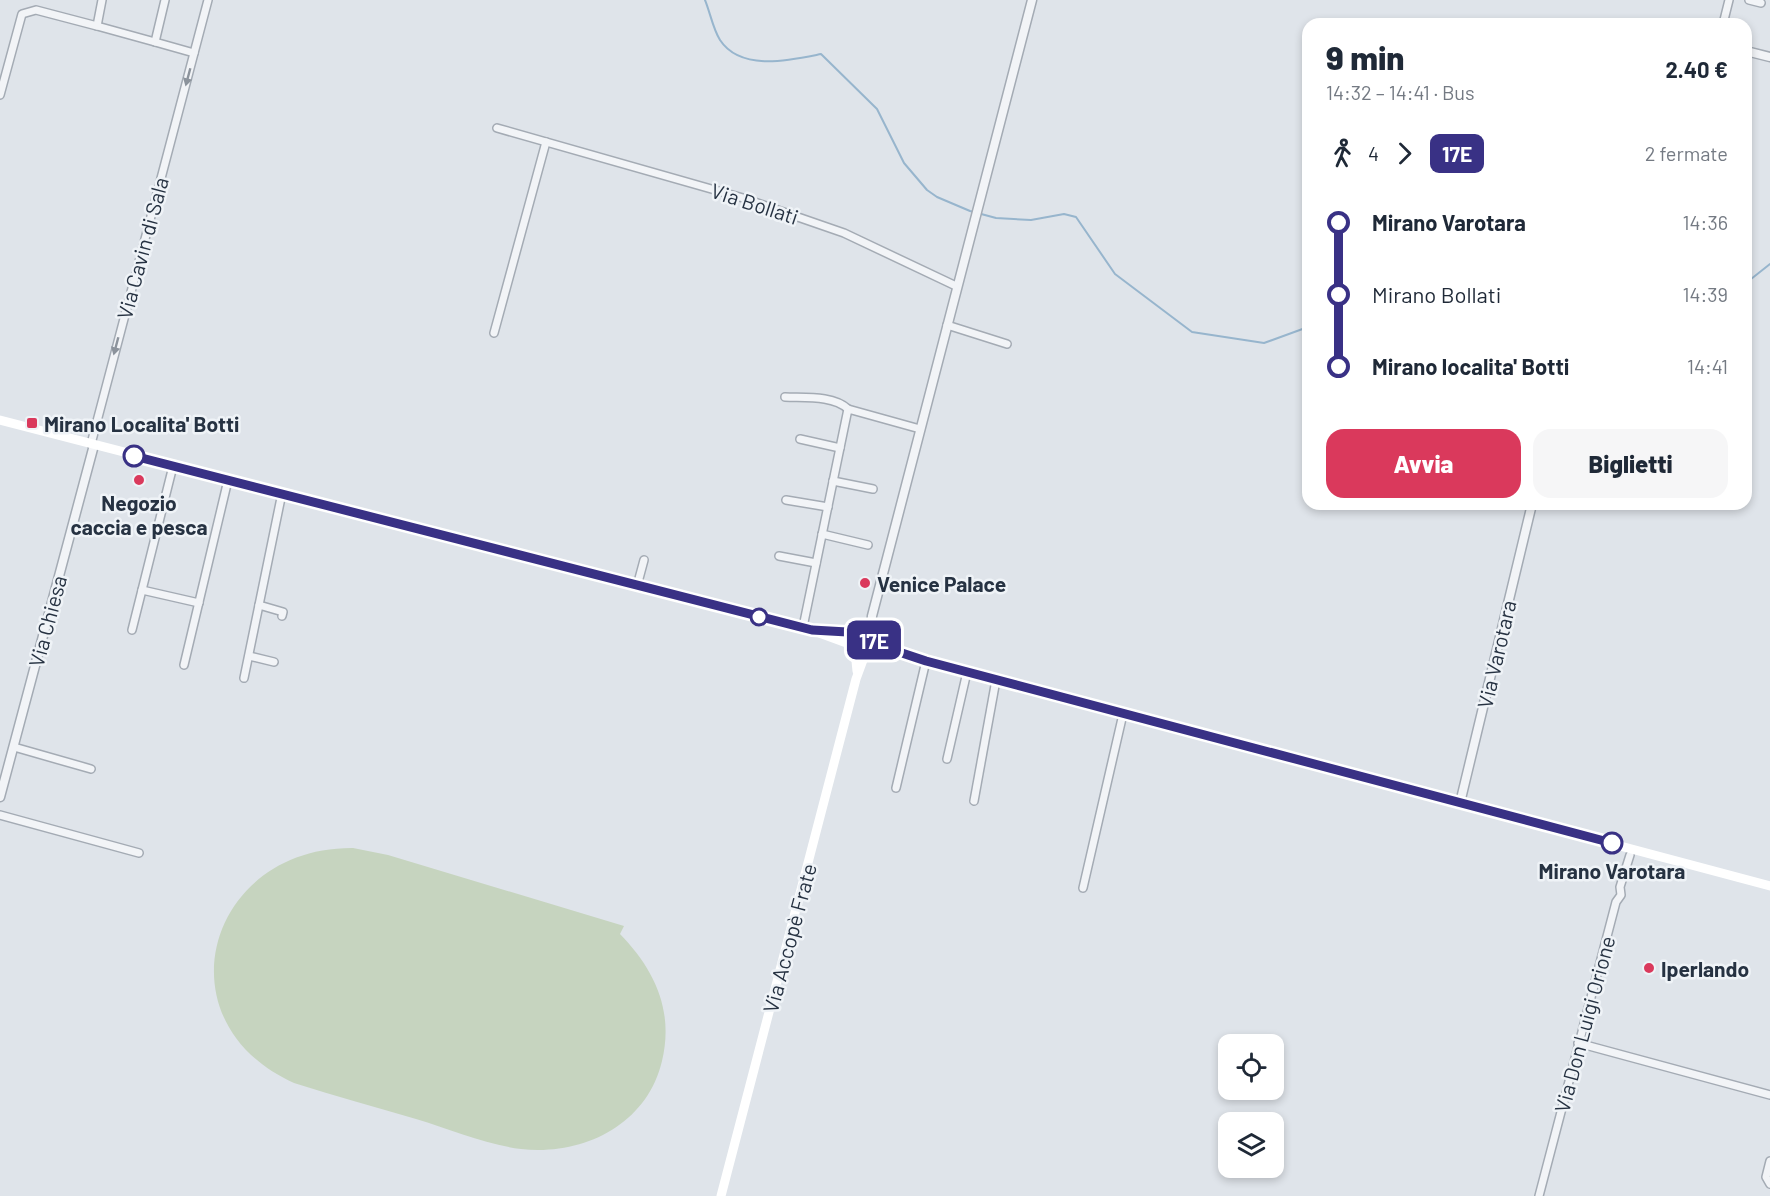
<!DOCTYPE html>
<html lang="it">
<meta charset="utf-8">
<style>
:root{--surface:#fff;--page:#f6f6f7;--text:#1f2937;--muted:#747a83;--accent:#da395c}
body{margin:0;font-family:Barlow,sans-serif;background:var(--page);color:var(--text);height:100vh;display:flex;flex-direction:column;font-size:22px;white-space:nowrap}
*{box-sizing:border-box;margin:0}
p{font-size:20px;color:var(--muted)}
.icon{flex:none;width:33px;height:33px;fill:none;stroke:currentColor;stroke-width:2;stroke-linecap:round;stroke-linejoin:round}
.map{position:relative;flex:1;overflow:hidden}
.side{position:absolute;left:1302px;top:18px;width:450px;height:492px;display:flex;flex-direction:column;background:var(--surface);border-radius:18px;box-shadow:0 3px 9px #0003}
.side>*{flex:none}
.badge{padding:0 12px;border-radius:9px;font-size:21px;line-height:39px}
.controls{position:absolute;left:1218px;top:1034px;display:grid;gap:12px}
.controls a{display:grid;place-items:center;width:66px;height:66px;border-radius:12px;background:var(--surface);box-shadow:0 3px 9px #0003;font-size:30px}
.map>.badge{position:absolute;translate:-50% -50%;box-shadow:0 0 0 3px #fff}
.legs{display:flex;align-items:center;gap:9px;height:66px;padding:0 24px;font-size:20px}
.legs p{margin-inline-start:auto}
.headline{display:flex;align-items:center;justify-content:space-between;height:102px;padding:0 24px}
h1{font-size:33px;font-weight:800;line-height:45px}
.cta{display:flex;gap:12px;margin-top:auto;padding:12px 24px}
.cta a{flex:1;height:69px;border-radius:18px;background:var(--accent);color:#fff;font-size:24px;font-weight:800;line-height:69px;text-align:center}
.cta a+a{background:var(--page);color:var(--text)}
ul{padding:0 24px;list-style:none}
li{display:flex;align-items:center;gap:21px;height:72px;font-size:22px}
li i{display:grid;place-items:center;width:9px;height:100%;margin:0 8px;background:currentColor}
li i::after{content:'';width:15px;height:15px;margin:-8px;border:4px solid;border-radius:50%;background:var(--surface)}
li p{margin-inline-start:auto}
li:first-child i{background:linear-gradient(#0000 50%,currentColor 0)}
li:last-child i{background:linear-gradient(currentColor 50%,#0000 0)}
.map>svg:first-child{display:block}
</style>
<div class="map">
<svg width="1770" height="1196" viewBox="0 0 1770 1196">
<rect width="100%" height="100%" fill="#dfe4ea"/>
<!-- green -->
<path fill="#c6d4bf" d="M353,848L388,855L624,926L620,934C655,970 674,1011 662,1061C647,1125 583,1156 521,1149C487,1145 450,1129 416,1119C376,1107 335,1096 294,1083C158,1022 207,847 353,848Z"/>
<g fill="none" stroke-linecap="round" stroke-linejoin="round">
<!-- stream -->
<g stroke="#97b5cd" stroke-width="2">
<path d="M705,0C710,12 713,29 720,40C741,72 791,60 821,54L877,109L904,163L927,190L937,197L970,211L996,218L1031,220L1064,214L1076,217L1115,274L1192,332L1264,343L1308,327"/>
<polyline points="1746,283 1770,264"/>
</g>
<!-- minor casing -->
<g stroke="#a4abb4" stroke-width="10">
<g id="minor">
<polyline points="102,0 97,26 155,42"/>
<polyline points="165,0 155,42 194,53"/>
<polyline points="1749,0 1761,3"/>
<polyline points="1723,24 1729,0"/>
<polyline points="0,95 22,14 36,10 97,26"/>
<polyline points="497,128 743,198 844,233 956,286"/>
<polyline points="947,325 1007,344"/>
<polyline points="494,333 546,142"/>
<path d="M785,397C804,398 833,395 848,409"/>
<polyline points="800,439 840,448"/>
<polyline points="91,444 208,0"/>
<polyline points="833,481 873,489"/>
<polyline points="786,500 828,507"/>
<polyline points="822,534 868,545"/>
<polyline points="779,556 816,563"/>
<polyline points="637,586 644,560"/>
<polyline points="142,590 199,603"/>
<polyline points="259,605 283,612 282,616"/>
<polyline points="803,627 848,409 920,429"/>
<polyline points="132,630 173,466"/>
<polyline points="249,656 274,662"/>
<polyline points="184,665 228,480"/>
<polyline points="244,678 282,493"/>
<polyline points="14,747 91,769"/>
<polyline points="947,759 967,672"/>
<polyline points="896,788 926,661"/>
<polyline points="974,801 996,680"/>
<polyline points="0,815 139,853"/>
<polyline points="1083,888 1123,714"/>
<polyline points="1578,1043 1770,1095"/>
<polyline points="1770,1161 1766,1177 1770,1184"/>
<polyline points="1539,1196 1616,902 1621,895 1620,887 1630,855"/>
</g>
</g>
<!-- tertiary casing -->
<g stroke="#a4abb4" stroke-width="11">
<g id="tertiary">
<polyline points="1746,51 1770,57"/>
<polyline points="870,637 872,616 1032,0"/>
<polyline points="0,797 94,445"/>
<polyline points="1460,803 1532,504"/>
</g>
</g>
<!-- minor -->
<use href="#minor" stroke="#f2f4f7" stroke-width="7"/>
<!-- tertiary -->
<use href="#tertiary" stroke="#f2f4f7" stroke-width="8"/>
<!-- secondary -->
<g stroke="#fff" stroke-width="9">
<polyline points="0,420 803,627 852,645"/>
<polyline points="812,630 856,635 865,633 887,648 926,661 1770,886"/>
<polyline points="870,650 894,653"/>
<polyline points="855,651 857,671"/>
<polyline points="721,1196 856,679 866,652"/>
</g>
</g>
<!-- one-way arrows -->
<defs><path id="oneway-solid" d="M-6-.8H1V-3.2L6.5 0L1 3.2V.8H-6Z" transform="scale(1.5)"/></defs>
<g fill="#8c939c">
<use href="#oneway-solid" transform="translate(188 77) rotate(105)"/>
<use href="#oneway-solid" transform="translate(116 346) rotate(105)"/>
</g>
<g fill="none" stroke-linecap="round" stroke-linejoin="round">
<!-- line-1 casing -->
<g stroke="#fff" stroke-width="14">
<polyline id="line-1" points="134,456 812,630 865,633 887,648 926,661 1612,843"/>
</g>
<!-- line-1 -->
<use href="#line-1" stroke="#393185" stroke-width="9"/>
</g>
<!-- markers -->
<g fill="#da395c" stroke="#eff3f7" stroke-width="2">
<rect x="26" y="417" width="12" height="12" rx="3"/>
<circle cx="139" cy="480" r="6"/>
<circle cx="865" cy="583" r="6"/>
<circle cx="1649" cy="968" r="6"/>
</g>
<g fill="#fff" stroke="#393185" stroke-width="3">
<circle cx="134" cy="456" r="10"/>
<circle cx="759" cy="617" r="8"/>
<circle cx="1612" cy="843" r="10"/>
</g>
<g text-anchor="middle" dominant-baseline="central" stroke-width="5" stroke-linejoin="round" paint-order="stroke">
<!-- street labels -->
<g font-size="21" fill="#263242" stroke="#eff3f7">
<text transform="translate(755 203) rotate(18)">Via Bollati</text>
<text transform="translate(142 248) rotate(-75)">Via Cavin di Sala</text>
<text transform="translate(47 621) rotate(-75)">Via Chiesa</text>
<text transform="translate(1496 654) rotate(-77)">Via Varotara</text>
<text transform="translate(789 938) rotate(-75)">Via Accopè Frate</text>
<text transform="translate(1584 1024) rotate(-75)">Via Don Luigi Orione</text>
</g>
<!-- poi labels -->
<g font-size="21" font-weight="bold" fill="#263242" stroke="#eff3f7" text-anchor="start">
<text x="44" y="423">Mirano Localita' Botti</text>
<text x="139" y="502" text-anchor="middle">Negozio<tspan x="139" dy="24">caccia e pesca</tspan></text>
<text x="877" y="583">Venice Palace</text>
<text x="1661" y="968">Iperlando</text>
</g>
<!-- stop labels -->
<g font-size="21" font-weight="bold" fill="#263242" stroke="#eff3f7">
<text x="1612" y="870">Mirano Varotara</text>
</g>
</g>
</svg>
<div class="controls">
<a><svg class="icon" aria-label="locate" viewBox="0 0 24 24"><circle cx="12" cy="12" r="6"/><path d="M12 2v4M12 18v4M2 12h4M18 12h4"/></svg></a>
<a><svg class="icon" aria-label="layers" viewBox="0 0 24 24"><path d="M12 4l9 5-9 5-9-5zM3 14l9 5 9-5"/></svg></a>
</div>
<b class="badge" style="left:874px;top:640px;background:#393185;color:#fff">17E</b>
<section class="side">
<div class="headline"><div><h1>9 min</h1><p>14:32 – 14:41 · Bus</p></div><b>2.40 €</b></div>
<div class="legs"><svg class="icon" aria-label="walk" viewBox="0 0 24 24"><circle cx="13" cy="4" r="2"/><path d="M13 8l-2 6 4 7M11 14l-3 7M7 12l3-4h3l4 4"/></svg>4<svg class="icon" aria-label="forward" viewBox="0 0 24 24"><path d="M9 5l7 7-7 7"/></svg><b class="badge" style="background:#393185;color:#fff">17E</b><p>2 fermate</p></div>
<ul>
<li><i style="color:#393185"></i><b>Mirano Varotara</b><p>14:36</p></li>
<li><i style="color:#393185"></i><span>Mirano Bollati</span><p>14:39</p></li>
<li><i style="color:#393185"></i><b>Mirano localita' Botti</b><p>14:41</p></li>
</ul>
<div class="cta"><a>Avvia</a><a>Biglietti</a></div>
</section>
</div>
